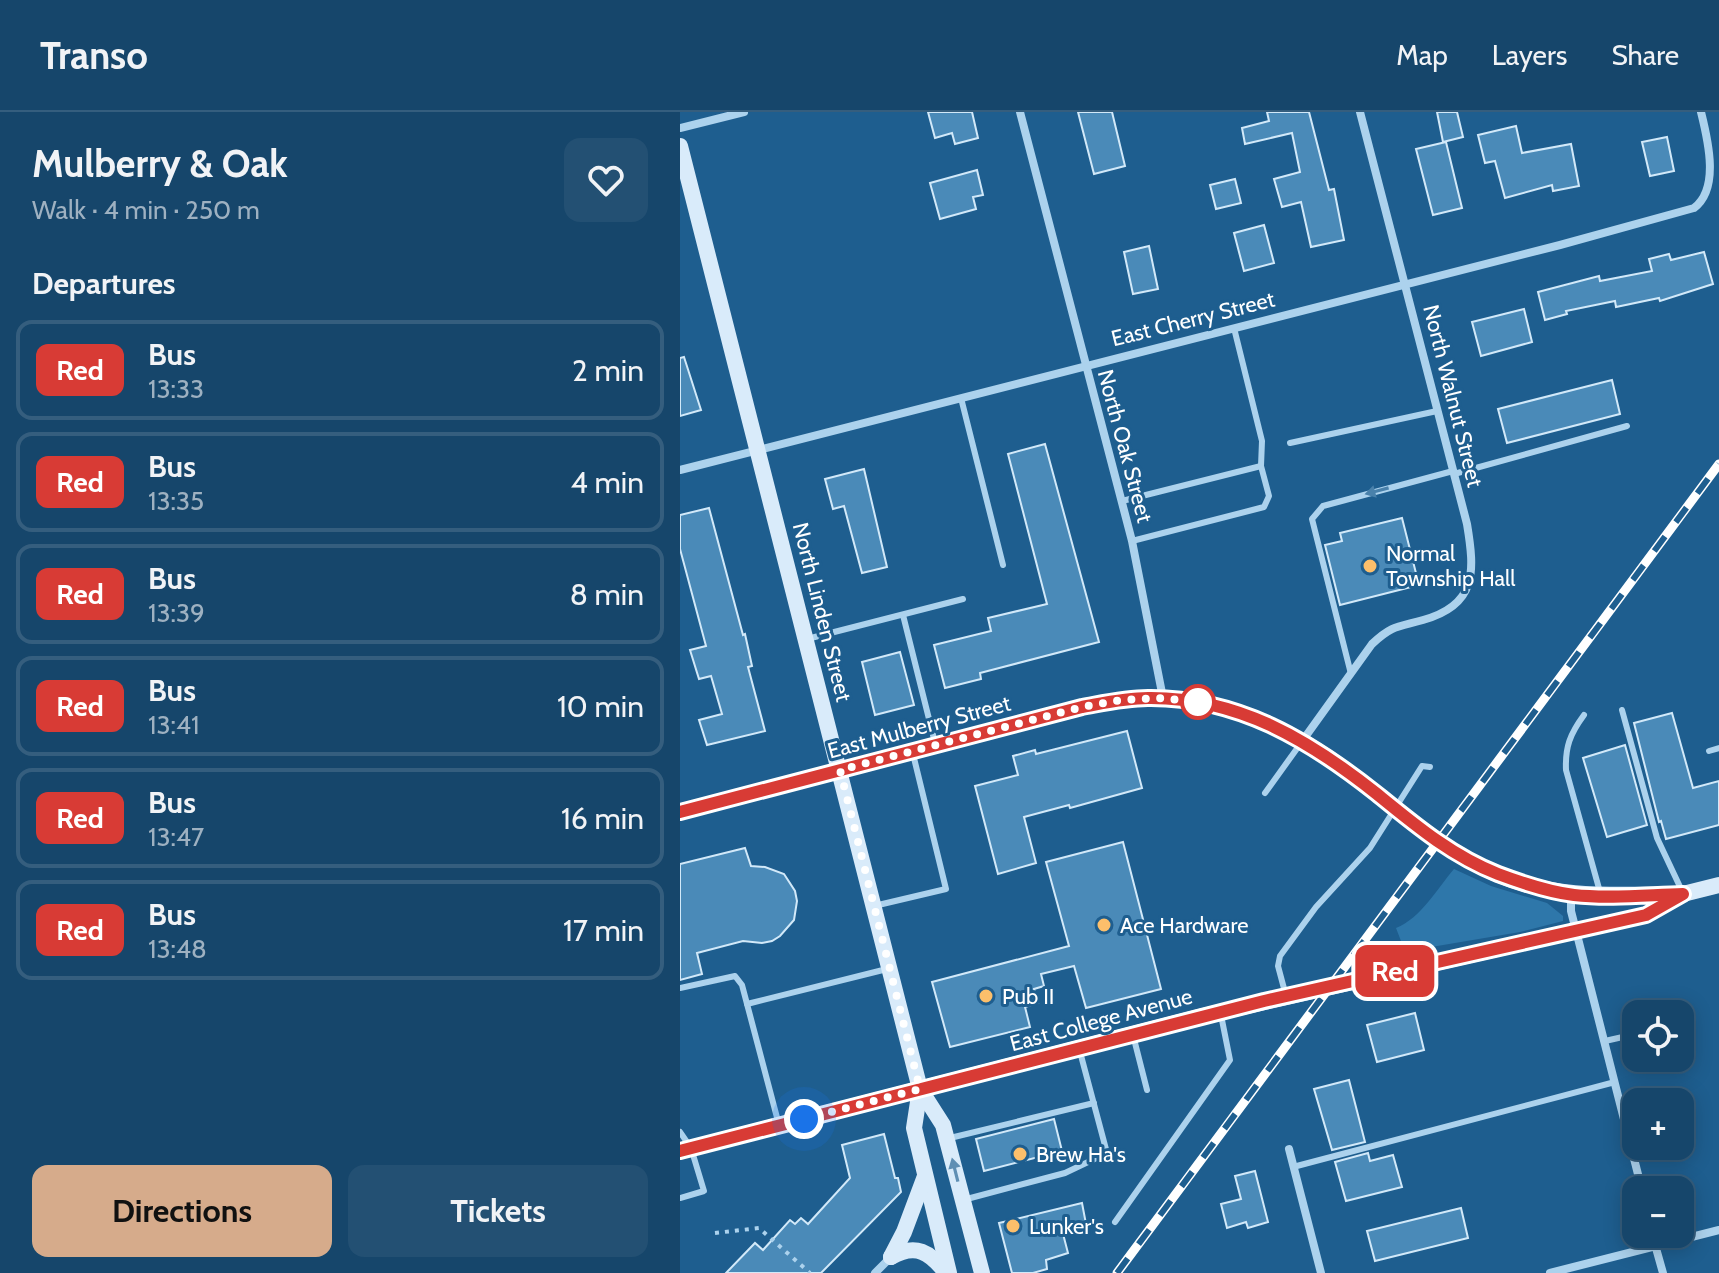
<!DOCTYPE html>
<meta charset="utf-8">
<style>
:root{--surface:#16466b;--page:#235073;--text:#f1f3f6;--muted:#9eb1c1;--line:#355e7e;--accent:#d6ab8b}
body{margin:0;font-family:Cabin,sans-serif;background:var(--page);color:var(--text);height:100vh;display:flex;flex-direction:column;font-size:30px;white-space:nowrap}
*{box-sizing:border-box;margin:0}
p{font-size:26px;color:var(--muted)}
.icon{flex:none;width:44px;height:44px;fill:none;stroke:currentColor;stroke-width:2;stroke-linecap:round;stroke-linejoin:round}
.map{position:relative;flex:1;overflow:hidden}
.side{display:flex;flex-direction:column;background:var(--surface);width:680px}
.side>*{flex:none}
.badge{padding:0 16px;border-radius:12px;font-size:28px;line-height:52px}
.fabs{position:absolute;left:942px;top:888px;display:grid;gap:16px}
.fabs a{display:grid;place-items:center;width:72px;height:72px;border-radius:16px;background:var(--surface);box-shadow:0 4px 20px #0003,0 0 0 2px var(--line);font-size:40px}
.you{position:absolute;width:40px;height:40px;margin:-20px;border:6px solid #fff;border-radius:50%;background:#1a73e8;box-shadow:0 0 0 12px #1a73e833}
.map>.badge{position:absolute;translate:-50% -50%;box-shadow:0 0 0 4px #fff}
h2{padding:0 32px;font-size:30px;line-height:72px}
.round{display:grid;place-items:center;flex:none;width:84px;height:84px;border-radius:16px;background:var(--page)}
.head{display:flex;align-items:center;justify-content:space-between;height:136px;padding:0 32px}
h1{font-size:38px;font-weight:700;line-height:60px}
.action{display:flex;gap:16px;margin-top:auto;padding:16px 32px}
.action a{flex:1;height:92px;border-radius:16px;background:var(--accent);color:#111;font-size:32px;font-weight:700;line-height:92px;text-align:center}
.action a+a{background:var(--page);color:var(--text)}
ul{padding:0;list-style:none}
li{display:flex;align-items:center;gap:24px;height:100px;margin:0 16px 12px;padding:0 16px;border:4px solid var(--line);border-radius:16px}
li div{flex:1}
li b{display:block;font-size:30px}
li em{font-style:normal}
li .badge{min-width:88px;font-weight:700;text-align:center}
header{display:flex;align-items:center;gap:48px;box-sizing:border-box;height:112px;padding:0 40px;background:var(--surface);border-bottom:2px solid var(--line)}
header strong{font-size:38px}
nav{display:flex;gap:44px;margin-inline-start:auto;font-size:28px}
main{display:flex;flex:1;min-height:0}
.map>svg:first-child{display:block}
</style>
<header>
<strong>Transo</strong>
<nav><a>Map</a><a>Layers</a><a>Share</a></nav>
</header>
<main>
<section class="side">
<div class="head"><div><h1>Mulberry &amp; Oak</h1><p>Walk · 4 min · 250 m</p></div><a class="round"><svg class="icon" aria-label="heart" viewBox="0 0 24 24"><path d="M12 20l-8-8c-3-5 5-10 8-4 3-6 11-1 8 4z"/></svg></a></div>
<h2>Departures</h2>
<ul>
<li><span class="badge" style="background:#d83b35;color:#fff">Red</span><div><b>Bus</b><p>13:33</p></div><em>2 min</em></li>
<li><span class="badge" style="background:#d83b35;color:#fff">Red</span><div><b>Bus</b><p>13:35</p></div><em>4 min</em></li>
<li><span class="badge" style="background:#d83b35;color:#fff">Red</span><div><b>Bus</b><p>13:39</p></div><em>8 min</em></li>
<li><span class="badge" style="background:#d83b35;color:#fff">Red</span><div><b>Bus</b><p>13:41</p></div><em>10 min</em></li>
<li><span class="badge" style="background:#d83b35;color:#fff">Red</span><div><b>Bus</b><p>13:47</p></div><em>16 min</em></li>
<li><span class="badge" style="background:#d83b35;color:#fff">Red</span><div><b>Bus</b><p>13:48</p></div><em>17 min</em></li>
</ul>
<div class="action"><a>Directions</a><a>Tickets</a></div>
</section>
<div class="map">
<svg width="1039" height="1161" viewBox="0 0 1039 1161">
<rect width="100%" height="100%" fill="#1e5e8f"/>
<!-- green -->
<path fill="#2e77aa" d="M774,757L811,774L867,791L883,804V809L840,820L704,843L703,835L721,829L716,816C741,806 757,777 774,757Z"/>
<!-- building -->
<g fill="#4a8ab8" stroke="#d2e9f9" stroke-width="2">
<polygon points="248,0 292,0 298,26 275,32 272,21 255,26"/>
<polygon points="398,0 432,0 445,54 414,62"/>
<polygon points="587,0 629,0 649,78 654,77 664,128 631,135 621,90 602,95 594,67 620,60 612,21 565,32 562,16 589,9"/>
<polygon points="757,0 777,0 783,25 763,30"/>
<polygon points="836,14 842,41 891,32 899,74 873,79 872,73 825,86 815,49 805,51 798,23"/>
<polygon points="987,25 994,59 970,64 962,30"/>
<polygon points="766,30 782,96 753,103 736,37"/>
<polygon points="297,58 303,83 293,85 296,97 260,107 250,71"/>
<polygon points="555,67 561,91 536,97 530,73"/>
<polygon points="584,113 594,151 564,159 554,121"/>
<polygon points="469,134 478,177 453,182 444,140"/>
<polygon points="1024,140 1033,172 980,189 979,186 936,195 935,189 886,199 887,202 865,208 858,180 919,164 920,169 972,159 969,147 989,142 991,148"/>
<polygon points="844,197 852,230 801,244 792,210"/>
<polygon points="4,245 21,298 0,304 0,246"/>
<polygon points="932,268 940,302 827,331 818,297"/>
<polygon points="365,332 419,530 300,561 301,567 265,576 254,533 311,519 308,506 367,492 328,342"/>
<polygon points="184,357 207,455 182,461 164,394 153,397 145,367"/>
<polygon points="29,396 63,523 65,522 72,554 68,555 85,619 27,633 19,608 42,602 31,564 19,567 10,538 26,534 0,437 0,403"/>
<polygon points="722,406 739,473 660,493 645,433 662,429 660,421"/>
<polygon points="220,540 234,593 195,603 182,550"/>
<polygon points="992,601 1013,676 1039,669 1039,713 986,727 981,709 979,710 954,611"/>
<polygon points="447,619 462,676 390,696 389,693 344,705 356,751 318,762 295,674 338,663 333,644 355,638 356,642"/>
<polygon points="945,633 967,713 927,725 903,646"/>
<polygon points="443,730 481,877 406,896 394,854 361,862 364,874 354,877 358,891 345,895 350,915 270,935 252,870 389,834 366,750"/>
<polygon points="65,736 71,754 85,755 104,762 115,779 117,789 114,808 100,824 92,829 82,831 63,829 17,841 22,862 0,868 0,752"/>
<polygon points="735,901 744,938 697,950 687,913"/>
<polygon points="669,968 685,1030 652,1038 634,977"/>
<polygon points="374,1007 382,1039 304,1059 296,1027"/>
<polygon points="204,1022 215,1066 218,1066 221,1080 141,1161 46,1161 75,1131 83,1138 110,1108 115,1112 121,1106 128,1112 170,1066 162,1033"/>
<polygon points="688,1041 690,1049 713,1043 722,1075 666,1089 655,1050"/>
<polygon points="575,1059 588,1110 568,1116 566,1110 547,1116 541,1092 561,1087 555,1064"/>
<polygon points="402,1091 406,1112 382,1118 388,1141 366,1148 367,1157 353,1161 332,1161 319,1111"/>
<polygon points="781,1096 788,1126 695,1149 687,1119"/>
</g>
<g fill="none" stroke-linecap="round" stroke-linejoin="round">
<!-- path -->
<polyline stroke="#acd2ed" stroke-width="4" stroke-dasharray="4 6" stroke-linecap="butt" points="35,1121 79,1116 130,1161"/>
<!-- lane -->
<g stroke="#acd2ed" stroke-width="6">
<polyline points="554,216 582,329 581,354"/>
<polyline points="281,286 323,453"/>
<polyline points="610,331 757,299"/>
<polyline points="774,362 947,314"/>
<polyline points="442,389 581,354 589,384 584,395 452,429"/>
<polyline points="223,503 255,631"/>
<polyline points="127,527 283,487"/>
<polyline points="671,562 632,407 643,394 773,359"/>
<polyline points="942,598 977,726 1002,779"/>
<path d="M904,603C890,622 885,635 886,658L920,780"/>
<polyline points="1029,639 1039,636"/>
<polyline points="585,681 621,631"/>
<polyline points="194,794 266,777 233,642"/>
<polyline points="0,876 55,864 62,873 99,1013"/>
<polyline points="606,884 598,854 600,844 636,795 690,736 742,654 750,655"/>
<polyline points="67,892 207,857"/>
<polyline points="453,923 467,978"/>
<polyline points="925,929 956,922"/>
<polyline points="0,1020 11,1036 24,1079 0,1086"/>
<polyline points="270,1026 414,991"/>
<polyline points="613,1055 935,970"/>
<polyline points="283,1088 385,1061 427,1041 399,936"/>
<polyline points="435,1110 550,948 541,903"/>
</g>
<!-- street -->
<g stroke="#acd2ed" stroke-width="8">
<polyline points="340,0 452,429 483,586"/>
<polyline points="0,16 64,0"/>
<path d="M0,358L880,133L1014,96C1039,77 1029,32 1021,0"/>
<path d="M623,628L692,532C712,513 718,515 743,508C797,493 795,460 787,412L680,0"/>
<polyline points="891,783 891,799 962,1078"/>
<polyline points="609,1037 641,1161"/>
<polyline points="972,1122 983,1161"/>
<polyline points="195,1161 211,1145"/>
<polyline points="870,1161 1039,1118"/>
</g>
<!-- secondary -->
<g stroke="#d9ebfa" stroke-width="16">
<polyline points="0,34 240,977 263,1013 302,1161"/>
<path d="M0,700L402,595C424,591 446,586 468,586C547,585 619,621 679,668C723,702 763,738 814,761C875,788 935,783 1000,782"/>
<polyline points="240,977 234,1016 269,1161"/>
<polyline points="0,1039 523,904 966,803 1003,782 1039,773"/>
<polyline points="211,1145 224,1120 245,1064"/>
<path d="M211,1145C236,1131 250,1140 266,1161"/>
</g>
<!-- rail casing -->
<g stroke="#fff" stroke-width="9">
<polyline id="rail" points="437,1161 1039,352"/>
</g>
<!-- rail -->
<use href="#rail" stroke="#1e5e8f" stroke-width="6" stroke-dasharray="18" stroke-linecap="butt"/>
</g>
<!-- one-way arrows -->
<defs><path id="oneway-solid" d="M-6-.8H1V-3.2L6.5 0L1 3.2V.8H-6Z" transform="scale(2)"/></defs>
<use fill="#4981ab" href="#oneway-solid" transform="translate(697 379) rotate(165)"/>
<use fill="#5f8fb4" href="#oneway-solid" transform="translate(275 1058) rotate(-104)"/>
<g fill="none" stroke-linecap="round" stroke-linejoin="round">
<!-- line casing -->
<g stroke="#fff" stroke-width="18">
<path id="line" d="M0,700L402,595C424,591 445,586 468,586C558,585 629,628 697,682C735,713 772,744 818,762C842,771 869,780 894,783C929,787 967,783 1003,782L966,803L584,889L0,1039"/>
</g>
<!-- line -->
<use href="#line" stroke="#d83b35" stroke-width="12"/>
<!-- walk -->
<polyline stroke="#fff" stroke-width="8" stroke-dasharray="0 14.4" points="124,1007 240,977 160,658 402,595 441,588 483,586 523,591 518,590"/>
</g>
<!-- markers -->
<g fill="#fcbf6b" stroke="#1e5e8f" stroke-width="3">
<circle cx="690" cy="454" r="8"/>
<circle cx="424" cy="813" r="8"/>
<circle cx="306" cy="884" r="8"/>
<circle cx="340" cy="1042" r="8"/>
<circle cx="333" cy="1114" r="8"/>
</g>
<circle fill="#fff" stroke="#d83b35" stroke-width="4" cx="518" cy="590" r="16"/>
<g text-anchor="middle" dominant-baseline="central" stroke-width="6" stroke-linejoin="round" paint-order="stroke">
<!-- street labels -->
<g font-size="22" fill="#fff" stroke="#1e5e8f">
<text transform="translate(513 207) rotate(-14)">East Cherry Street</text>
<text transform="translate(773 284) rotate(76)">North Walnut Street</text>
<text transform="translate(445 334) rotate(75)">North Oak Street</text>
<text transform="translate(142 500) rotate(76)">North Linden Street</text>
<text transform="translate(239 615) rotate(-15)">East Mulberry Street</text>
<text transform="translate(421 908) rotate(-15)">East College Avenue</text>
</g>
<!-- poi labels -->
<g font-size="22" fill="#fff" stroke="#1e5e8f" text-anchor="start">
<text x="706" y="441">Normal<tspan x="706" dy="25">Township Hall</tspan></text>
<text x="440" y="813">Ace Hardware</text>
<text x="322" y="884">Pub II</text>
<text x="356" y="1042">Brew Ha's</text>
<text x="349" y="1114">Lunker's</text>
</g>
</g>
</svg>
<div class="fabs">
<a><svg class="icon" aria-label="locate" viewBox="0 0 24 24"><circle cx="12" cy="12" r="6"/><path d="M12 2v4M12 18v4M2 12h4M18 12h4"/></svg></a>
<a>+</a>
<a>−</a>
</div>
<div class="you" style="left:124px;top:1007px"></div>
<b class="badge" style="left:715px;top:859px;background:#d83b35;color:#fff">Red</b>
</div>
</main>
